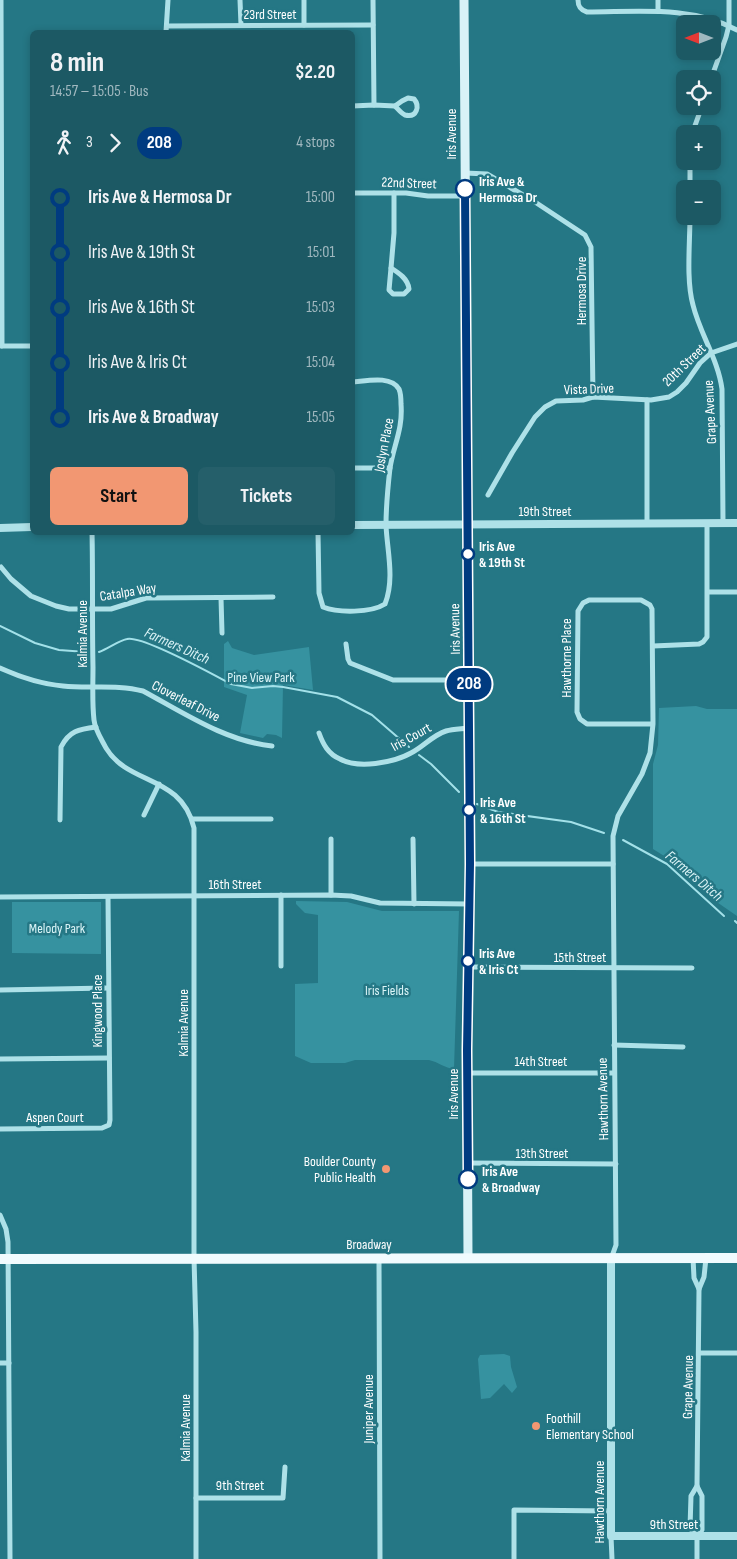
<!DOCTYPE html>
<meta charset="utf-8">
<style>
:root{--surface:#1c5964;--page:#255f6a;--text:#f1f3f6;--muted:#a0b8bf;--accent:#f29772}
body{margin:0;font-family:"Sofia Sans Condensed",sans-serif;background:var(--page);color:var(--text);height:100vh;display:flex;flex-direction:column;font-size:19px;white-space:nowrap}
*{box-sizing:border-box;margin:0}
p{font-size:16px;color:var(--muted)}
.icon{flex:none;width:28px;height:28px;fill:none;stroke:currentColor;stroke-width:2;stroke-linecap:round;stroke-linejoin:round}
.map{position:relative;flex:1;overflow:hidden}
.panel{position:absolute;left:30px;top:30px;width:325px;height:505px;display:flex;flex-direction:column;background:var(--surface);border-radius:8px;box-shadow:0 2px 8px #0003}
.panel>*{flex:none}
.badge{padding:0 10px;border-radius:16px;font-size:18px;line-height:32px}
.needle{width:32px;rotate:270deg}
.fabs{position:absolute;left:676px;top:15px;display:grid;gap:10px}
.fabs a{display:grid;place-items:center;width:45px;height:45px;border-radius:8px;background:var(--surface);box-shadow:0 2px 8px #0003;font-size:25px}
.map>.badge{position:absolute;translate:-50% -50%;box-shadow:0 0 0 2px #fff}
.legs{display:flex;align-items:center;gap:8px;height:55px;padding:0 20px;font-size:16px}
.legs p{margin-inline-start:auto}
.head{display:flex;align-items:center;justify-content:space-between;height:85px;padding:0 20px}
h1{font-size:28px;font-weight:700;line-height:38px}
.action{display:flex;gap:10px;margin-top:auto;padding:10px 20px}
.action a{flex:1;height:58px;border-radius:8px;background:var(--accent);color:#111;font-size:20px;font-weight:700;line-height:58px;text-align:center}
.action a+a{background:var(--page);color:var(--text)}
ul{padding:0 20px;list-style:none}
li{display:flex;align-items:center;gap:18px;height:55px;font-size:19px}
li i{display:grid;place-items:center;width:8px;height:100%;margin:0 6px;background:currentColor}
li i::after{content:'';width:12px;height:12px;margin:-6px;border:4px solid;border-radius:50%;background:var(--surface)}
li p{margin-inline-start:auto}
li:first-child i{background:linear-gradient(#0000 50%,currentColor 0)}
li:last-child i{background:linear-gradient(currentColor 50%,#0000 0)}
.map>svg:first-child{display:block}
</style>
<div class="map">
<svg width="737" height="1559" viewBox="0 0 737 1559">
<rect width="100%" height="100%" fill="#257785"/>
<!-- green -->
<g fill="#3692a0">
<polygon points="228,641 232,648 254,655 309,647 313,690 283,685 282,738 276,735 267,734 263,738 240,733 247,695 224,687 224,644"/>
<polygon points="696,706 707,709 737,709 737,916 711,898 669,859 653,849 653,764 658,745 659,708"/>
<path d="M296,901L347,902L382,911H459L454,1069C445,1068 438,1062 429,1060H355L345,1063H311L295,1056V984L318,983V915L305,913L296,904Z"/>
<polygon points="12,902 101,902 101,954 12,953"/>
<polygon points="504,1354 510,1356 511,1367 517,1387 512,1393 504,1384 490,1398 481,1399 478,1359 480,1355"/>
</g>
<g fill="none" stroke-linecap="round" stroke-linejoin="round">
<!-- stream -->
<g stroke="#a3e1e9" stroke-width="2">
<polyline points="0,626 35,643 59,650 86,652"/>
<path d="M99,652C109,648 118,641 127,639C142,635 214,675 231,684L252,688L273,686L283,687L337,697L372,715L409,747"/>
<polyline points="419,755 431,764 459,792"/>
<polyline points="477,804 498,812 571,822 604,833"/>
<polyline points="623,840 667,864 724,916"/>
<polyline points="735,921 737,923"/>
</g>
<!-- minor -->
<g stroke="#aee1e8" stroke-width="5">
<polyline points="1,0 2,346"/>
<polyline points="240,0 241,25"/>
<polyline points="304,0 304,25"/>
<polyline points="373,0 374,105"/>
<path d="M578,0C578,6 580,10 587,12C637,12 691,5 737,30"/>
<polyline points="658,0 658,11"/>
<polyline points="168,26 373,25"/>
<polyline points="166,32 168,0"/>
<polyline points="711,79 726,37 729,25 729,0"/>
<path d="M408,98L414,99C420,106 417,118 405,115C401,113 398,109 395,106L402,101Z"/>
<polyline points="352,106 374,105 395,106"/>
<polyline points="692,134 702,106"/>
<polyline points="690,161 690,189"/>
<polyline points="465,173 487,174 535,202 585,235 591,247 593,397"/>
<polyline points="352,193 406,193 428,196 465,196"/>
<path d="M690,216C690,243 686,280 693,305C700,334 718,359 722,389L723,523"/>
<path d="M391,268C399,273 408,279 409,289L404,294H393L389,290Z"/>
<polyline points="391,268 394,233 394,193"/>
<polyline points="1,346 32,346"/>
<polyline points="647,400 647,523"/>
<polyline points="352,468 390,468"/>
<polyline points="488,495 512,453 535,417 545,407 556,401 583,400 593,397 651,400 669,397 677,392 686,383 700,363 711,353 737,344"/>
<path d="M92,532C93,577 92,622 93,667C93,684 92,703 94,720C95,730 102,740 106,748C129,786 181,774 194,828V1258L196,1332V1559"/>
<path d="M318,532L319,593L323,607C338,613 371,613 385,604C395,579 387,550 386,525C386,506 388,486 390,468C394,444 403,429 401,404C401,399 401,394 399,389C391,375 366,381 352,382"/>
<polyline points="1,567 11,579 31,596 56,606 69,609 111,609 146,598 273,597"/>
<polyline points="708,592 737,592"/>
<polyline points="221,598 222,633"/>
<polyline points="346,644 348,659 350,663 393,680 469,680"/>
<polyline points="653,646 699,644 703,642 707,637 707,523"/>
<path d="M0,668C20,677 40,684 63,686C89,689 117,684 143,691C184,713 225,741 272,746"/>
<path d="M319,733C323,744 328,754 340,759C358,769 393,763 411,753C423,747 433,735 446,731C453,729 462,729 469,728"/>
<polyline points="144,815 159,784"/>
<polyline points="192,819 271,819"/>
<path d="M60,820L61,747C69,731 79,729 96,727"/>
<polyline points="331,839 331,895"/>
<polyline points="413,839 414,904"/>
<polyline points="470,864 613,864"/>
<polyline points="0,897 331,895 351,896 380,903 469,904"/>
<polyline points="281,966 281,895"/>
<polyline points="468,967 692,968"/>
<polyline points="0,990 108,988"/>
<polyline points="614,1045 683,1047"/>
<polyline points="0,1059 109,1058"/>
<polyline points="467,1073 614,1073"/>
<polyline points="0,1129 102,1128 109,1125 110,1120 108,897"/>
<polyline points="467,1163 616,1164"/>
<polyline points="0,1215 6,1229 8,1242 10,1559"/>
<polyline points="379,1258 380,1559"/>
<polyline points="693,1258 694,1278 699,1289"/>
<polyline points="611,1259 616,1245 613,836 618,816 642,774 650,753 653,724 652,609 650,605 641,600 589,600 583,603 578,611 577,712 580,719 587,724 653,724"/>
<polyline points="700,1353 737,1353"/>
<polyline points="0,1363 9,1363"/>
<polyline points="196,1498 283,1498 285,1467"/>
<polyline points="611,1536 612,1559"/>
<polyline points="697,1536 702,1530 702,1496 697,1486 699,1289 704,1277 706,1258"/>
<polyline points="514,1559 514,1510 611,1511"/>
<polyline points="697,1559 697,1536 690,1528 691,1496 697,1486"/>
</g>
<!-- tertiary -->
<g stroke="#aee1e8" stroke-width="8">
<polyline points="352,525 737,523"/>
<polyline points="0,528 32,527"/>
<polyline points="611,1259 611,1536 737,1536"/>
</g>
<!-- secondary -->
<polyline stroke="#d9f2f7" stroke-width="9" points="464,0 470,864 467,1050 468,1258"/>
<!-- primary -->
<polyline stroke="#f1fbfe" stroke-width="10" points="0,1259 737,1258"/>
</g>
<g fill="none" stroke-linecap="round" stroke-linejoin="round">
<!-- line-1 casing -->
<g stroke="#fff" stroke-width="11">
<polyline id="line-1" points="465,189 470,864 467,1050 468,1179"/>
</g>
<!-- line-1 -->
<use href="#line-1" stroke="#003b80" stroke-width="8"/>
</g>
<!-- markers -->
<g fill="#fff" stroke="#003b80" stroke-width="2.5">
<circle cx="465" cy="189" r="9"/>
<circle cx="468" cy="554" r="6"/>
<circle cx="469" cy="810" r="6"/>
<circle cx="468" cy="961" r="6"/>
<circle cx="468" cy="1179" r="9"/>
</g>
<g fill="#f29772" stroke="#257785" stroke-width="2">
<circle cx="386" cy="1169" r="5"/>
<circle cx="536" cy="1426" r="5"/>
</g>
<g text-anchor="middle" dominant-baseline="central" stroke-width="5" stroke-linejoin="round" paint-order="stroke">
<!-- street labels -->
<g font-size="14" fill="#fff" stroke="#257785">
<text x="270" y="14">23rd Street</text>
<text transform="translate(451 134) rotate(-90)">Iris Avenue</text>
<text transform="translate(409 183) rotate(2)">22nd Street</text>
<text transform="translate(581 291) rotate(-90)">Hermosa Drive</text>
<text transform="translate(684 365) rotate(-44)">20th Street</text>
<text transform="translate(589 389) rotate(-2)">Vista Drive</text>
<text transform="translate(710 412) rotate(-93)">Grape Avenue</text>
<text transform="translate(384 445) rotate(-79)">Joslyn Place</text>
<text x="545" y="511">19th Street</text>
<text transform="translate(128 592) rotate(-9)">Catalpa Way</text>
<text transform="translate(455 629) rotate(-91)">Iris Avenue</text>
<text transform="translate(82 634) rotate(-90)">Kalmia Avenue</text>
<text transform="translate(566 658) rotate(-90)">Hawthorne Place</text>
<text transform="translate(186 701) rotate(27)">Cloverleaf Drive</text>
<text transform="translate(411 737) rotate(-29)">Iris Court</text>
<text x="235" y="884">16th Street</text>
<text x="580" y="957">15th Street</text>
<text transform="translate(97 1011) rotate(-90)">Kingwood Place</text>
<text transform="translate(183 1023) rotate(-90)">Kalmia Avenue</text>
<text x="541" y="1061">14th Street</text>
<text transform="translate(453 1094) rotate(-90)">Iris Avenue</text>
<text transform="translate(603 1099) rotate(-91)">Hawthorn Avenue</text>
<text x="55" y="1117">Aspen Court</text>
<text x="542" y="1153">13th Street</text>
<text x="369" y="1244">Broadway</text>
<text transform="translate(688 1387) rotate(-89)">Grape Avenue</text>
<text transform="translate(368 1409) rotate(-90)">Juniper Avenue</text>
<text transform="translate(185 1428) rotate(-90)">Kalmia Avenue</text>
<text x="240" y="1485">9th Street</text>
<text transform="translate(599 1502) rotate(-90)">Hawthorn Avenue</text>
<text x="674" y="1524">9th Street</text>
</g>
<!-- stop labels -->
<g font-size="14" font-weight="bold" fill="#fff" stroke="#257785" text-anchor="start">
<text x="479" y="181">Iris Ave &amp;<tspan x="479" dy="16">Hermosa Dr</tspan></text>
<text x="479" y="546">Iris Ave<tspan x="479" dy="16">&amp; 19th St</tspan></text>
<text x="480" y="802">Iris Ave<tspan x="480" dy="16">&amp; 16th St</tspan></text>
<text x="479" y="953">Iris Ave<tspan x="479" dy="16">&amp; Iris Ct</tspan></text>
<text x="482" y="1171">Iris Ave<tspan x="482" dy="16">&amp; Broadway</tspan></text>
</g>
<!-- park labels -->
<g font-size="14" fill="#dbf5f8" stroke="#257785">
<text x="261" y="677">Pine View Park</text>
<text x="57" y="928">Melody Park</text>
<text x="387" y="990">Iris Fields</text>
</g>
<!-- poi labels -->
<g font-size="14" fill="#fff" stroke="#257785" text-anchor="end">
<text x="376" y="1161">Boulder County<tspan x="376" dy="16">Public Health</tspan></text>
<text x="546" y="1418" text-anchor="start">Foothill<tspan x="546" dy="16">Elementary School</tspan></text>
</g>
<!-- water labels -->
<g font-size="15" font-style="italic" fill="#dcf4f7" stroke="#257785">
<text transform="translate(177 646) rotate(24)">Farmers Ditch</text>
<text transform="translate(694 876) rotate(40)">Farmers Ditch</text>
</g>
</g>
</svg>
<div class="fabs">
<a><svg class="needle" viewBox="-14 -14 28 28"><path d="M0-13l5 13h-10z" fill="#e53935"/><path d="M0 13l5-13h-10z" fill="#a0b8bf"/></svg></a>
<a><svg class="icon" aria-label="locate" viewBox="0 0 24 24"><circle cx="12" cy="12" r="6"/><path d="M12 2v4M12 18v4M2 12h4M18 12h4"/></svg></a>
<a>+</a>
<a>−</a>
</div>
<b class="badge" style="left:469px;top:684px;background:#003b80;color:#fff">208</b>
<section class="panel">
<div class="head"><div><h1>8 min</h1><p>14:57 – 15:05 · Bus</p></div><b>$2.20</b></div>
<div class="legs"><svg class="icon" aria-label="walk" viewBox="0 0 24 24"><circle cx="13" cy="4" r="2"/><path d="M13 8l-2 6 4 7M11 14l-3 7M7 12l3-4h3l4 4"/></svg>3<svg class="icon" aria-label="forward" viewBox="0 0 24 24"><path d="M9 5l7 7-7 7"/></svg><b class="badge" style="background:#003b80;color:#fff">208</b><p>4 stops</p></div>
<ul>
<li><i style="color:#003b80"></i><b>Iris Ave &amp; Hermosa Dr</b><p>15:00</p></li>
<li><i style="color:#003b80"></i><span>Iris Ave &amp; 19th St</span><p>15:01</p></li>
<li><i style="color:#003b80"></i><span>Iris Ave &amp; 16th St</span><p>15:03</p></li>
<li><i style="color:#003b80"></i><span>Iris Ave &amp; Iris Ct</span><p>15:04</p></li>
<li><i style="color:#003b80"></i><b>Iris Ave &amp; Broadway</b><p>15:05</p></li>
</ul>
<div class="action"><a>Start</a><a>Tickets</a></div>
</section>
</div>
